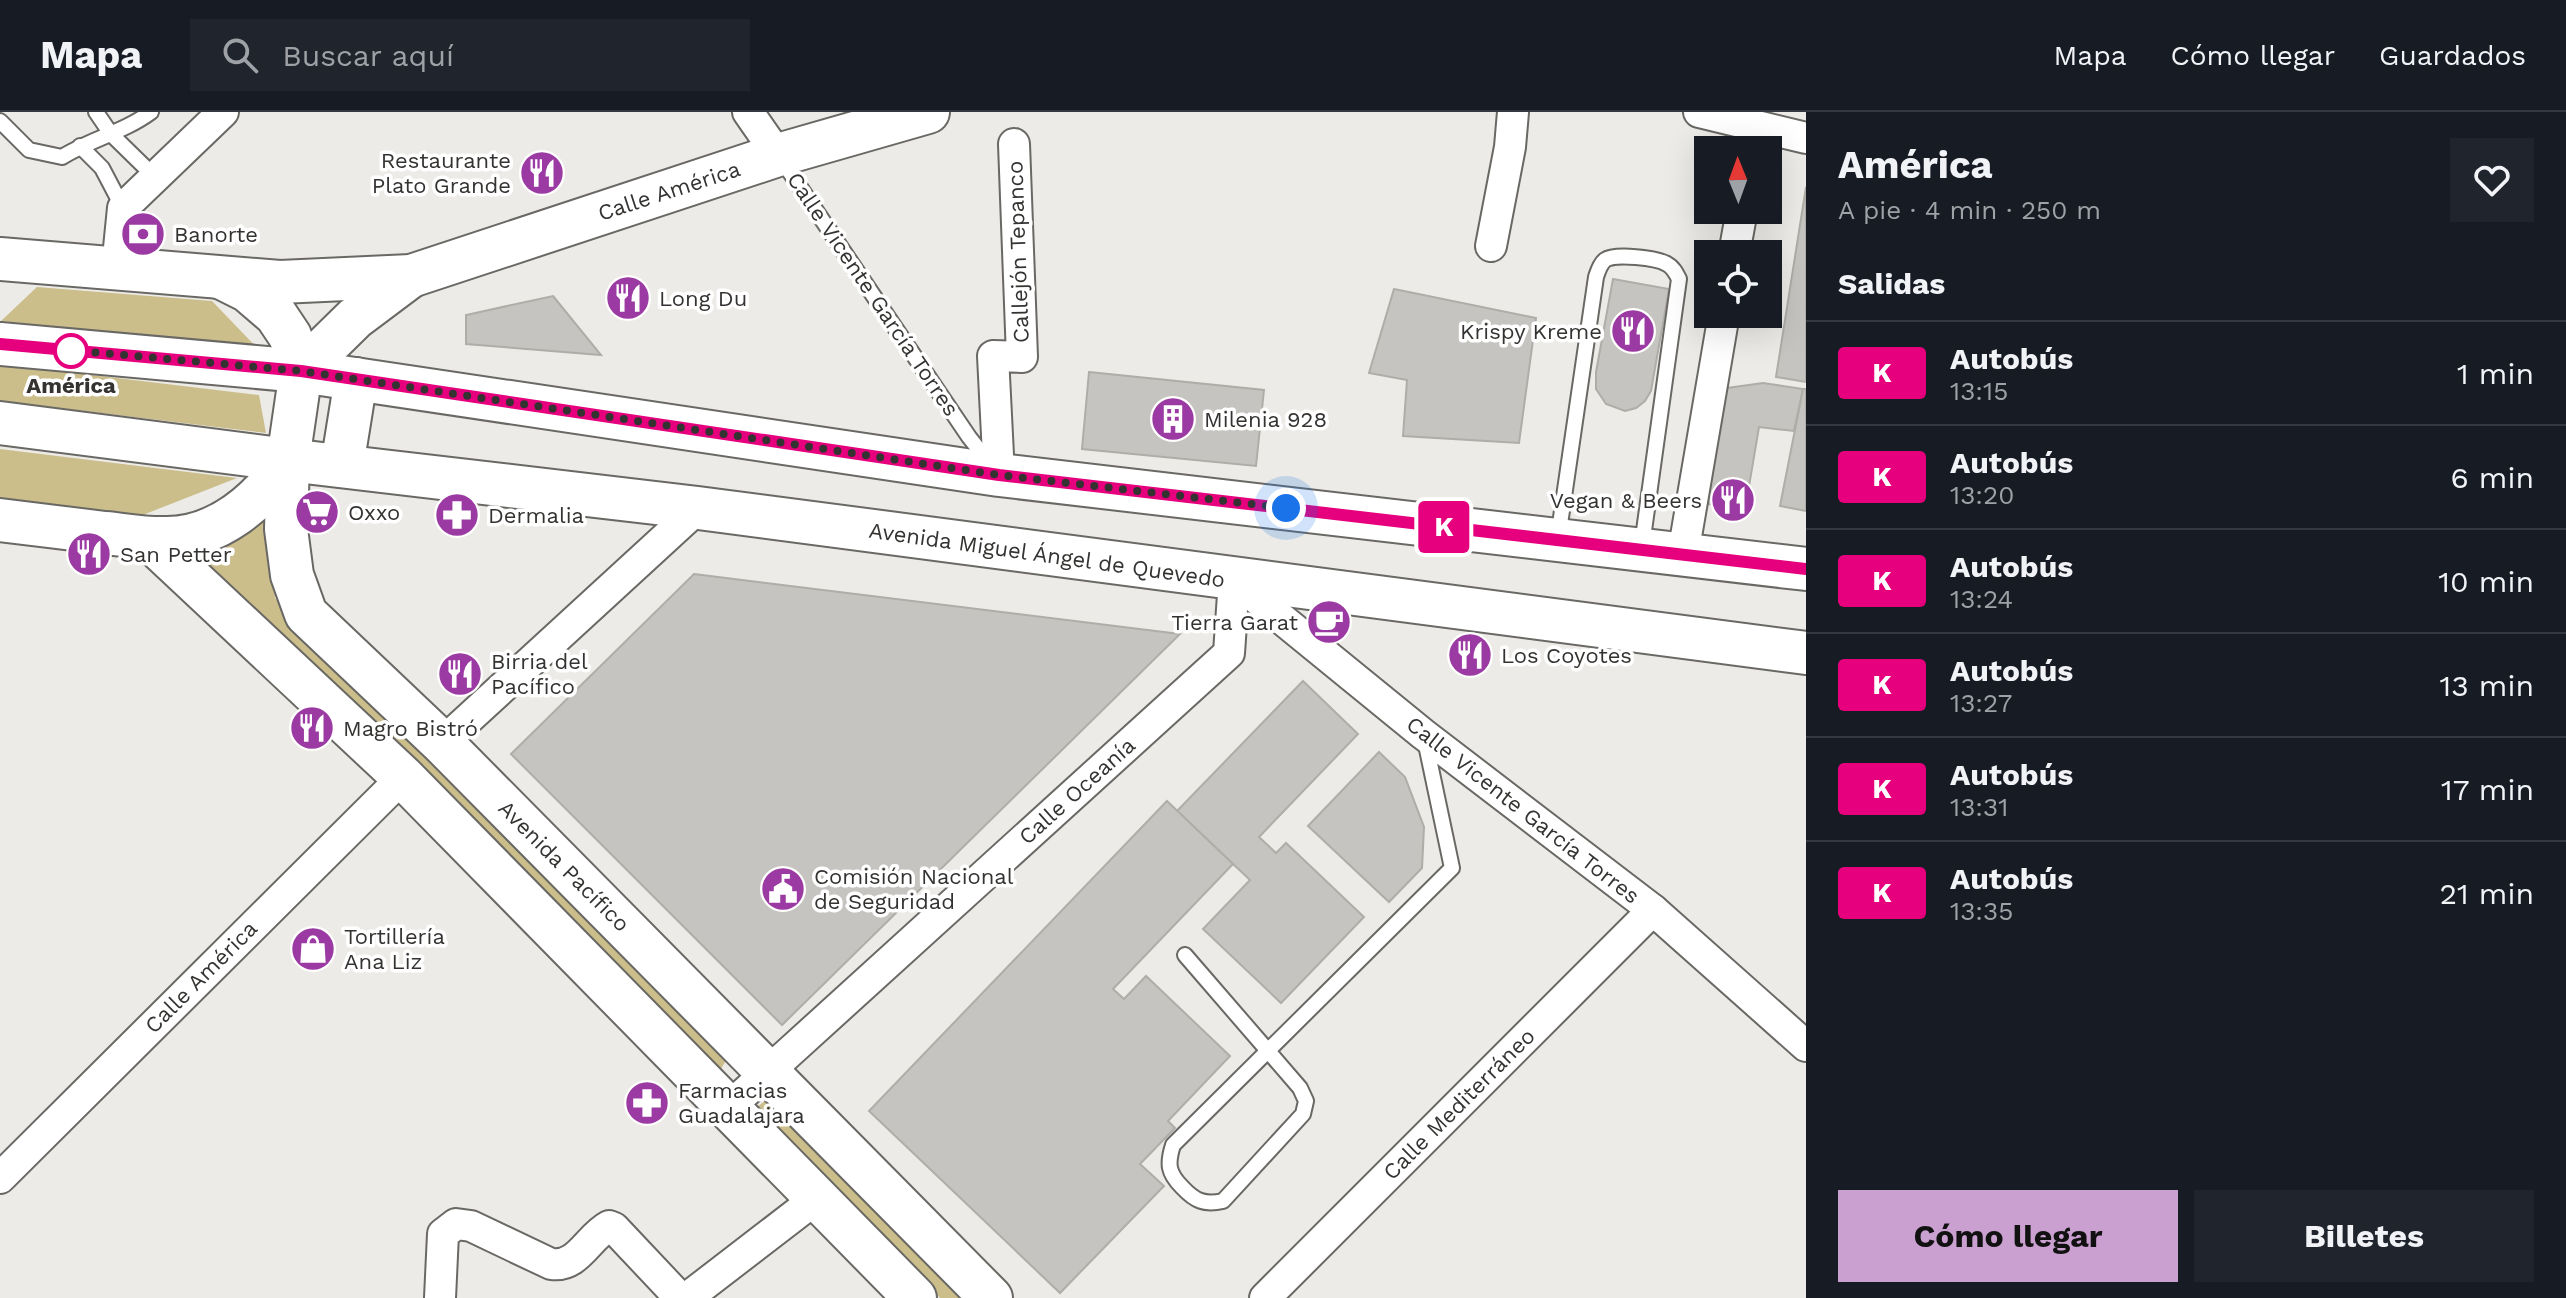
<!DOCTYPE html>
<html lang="es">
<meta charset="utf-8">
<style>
:root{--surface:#171b24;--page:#20242c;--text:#f1f3f6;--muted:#9ea1a6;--line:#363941;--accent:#caa0d0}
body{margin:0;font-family:"Work Sans",sans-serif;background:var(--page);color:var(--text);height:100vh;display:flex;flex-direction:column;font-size:30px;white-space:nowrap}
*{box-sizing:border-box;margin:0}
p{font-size:26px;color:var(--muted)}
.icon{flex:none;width:44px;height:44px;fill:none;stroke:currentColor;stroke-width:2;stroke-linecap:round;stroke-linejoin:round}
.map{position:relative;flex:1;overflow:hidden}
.sheet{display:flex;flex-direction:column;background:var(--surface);width:760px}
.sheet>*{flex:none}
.badge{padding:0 16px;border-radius:6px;font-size:28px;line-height:52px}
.needle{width:52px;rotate:359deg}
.buttons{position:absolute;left:1694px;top:24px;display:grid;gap:16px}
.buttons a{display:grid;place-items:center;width:88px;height:88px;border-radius:0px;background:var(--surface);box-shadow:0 8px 32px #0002;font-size:40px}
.you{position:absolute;width:40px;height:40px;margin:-20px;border:6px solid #fff;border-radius:50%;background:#1a73e8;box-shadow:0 0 0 12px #1a73e833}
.map>.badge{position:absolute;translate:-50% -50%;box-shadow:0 0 0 4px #fff}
h2{padding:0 32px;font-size:30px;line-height:72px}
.round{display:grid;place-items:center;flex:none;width:84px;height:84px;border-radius:0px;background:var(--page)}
.summary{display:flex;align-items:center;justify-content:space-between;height:136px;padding:0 32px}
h1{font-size:38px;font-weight:700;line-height:60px}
.action{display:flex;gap:16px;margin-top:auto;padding:16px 32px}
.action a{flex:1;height:92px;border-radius:0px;background:var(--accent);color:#111;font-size:32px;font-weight:700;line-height:92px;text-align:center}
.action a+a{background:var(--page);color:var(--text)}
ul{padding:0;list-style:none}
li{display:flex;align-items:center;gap:24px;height:104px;padding:0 32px;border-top:2px solid var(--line)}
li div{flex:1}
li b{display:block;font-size:30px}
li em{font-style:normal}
li .badge{min-width:88px;font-weight:700;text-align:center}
header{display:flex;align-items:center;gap:48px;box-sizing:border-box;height:112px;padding:0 40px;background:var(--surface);border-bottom:2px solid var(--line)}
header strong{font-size:38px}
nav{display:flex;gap:44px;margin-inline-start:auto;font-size:28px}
.search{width:560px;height:72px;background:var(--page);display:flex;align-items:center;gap:20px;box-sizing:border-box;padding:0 28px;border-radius:0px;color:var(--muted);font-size:30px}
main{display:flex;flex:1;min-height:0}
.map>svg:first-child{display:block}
</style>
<header>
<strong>Mapa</strong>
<div class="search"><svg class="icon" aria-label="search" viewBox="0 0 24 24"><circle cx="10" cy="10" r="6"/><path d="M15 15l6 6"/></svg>Buscar aquí</div>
<nav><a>Mapa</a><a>Cómo llegar</a><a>Guardados</a></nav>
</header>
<main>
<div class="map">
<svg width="1806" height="1186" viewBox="0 0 1806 1186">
<rect width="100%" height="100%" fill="#edebe7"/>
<!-- green -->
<g fill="#cbbe8b">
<polygon points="37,175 212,189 260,239 1,209"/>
<polygon points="0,252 259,283 266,321 0,289"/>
<polygon points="0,337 237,366 130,408 0,392"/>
<polygon points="270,397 275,486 727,947 719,960 187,438"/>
<polygon points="769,986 965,1186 940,1186 754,997"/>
</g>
<!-- building -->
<g fill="#c6c4c0" stroke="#aeada8" stroke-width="2">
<polygon points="1806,75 1806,270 1776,265"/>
<polygon points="1613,167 1669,177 1651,279 1645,289 1636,296 1625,299 1606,292 1596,277 1596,260"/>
<polygon points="1394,177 1536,206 1519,331 1403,324 1407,268 1369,261"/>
<polygon points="553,184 601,243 466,232 466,203"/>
<polygon points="1089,260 1264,278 1256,354 1082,337"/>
<polygon points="1763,271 1803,277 1794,319 1759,315 1745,398 1702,391 1720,277"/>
<polygon points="1803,277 1806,277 1806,399 1780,394"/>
<polygon points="694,462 1180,522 782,913 511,642"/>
<polygon points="1303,569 1358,622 1259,725 1276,741 1286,731 1364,805 1281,891 1203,817 1250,768 1177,699"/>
<polygon points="1379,640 1405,665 1424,715 1422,756 1389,790 1308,714"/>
<polygon points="1167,689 1233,752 1113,877 1124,887 1146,864 1230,944 1168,1009 1175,1016 1140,1052 1164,1074 1060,1181 869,999"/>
</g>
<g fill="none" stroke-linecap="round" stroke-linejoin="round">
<!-- lane casing -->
<g stroke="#696864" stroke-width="18">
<g id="lane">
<polyline points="96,0 111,22 155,65"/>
<path d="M0,9L29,38L62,45C91,27 124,20 151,0"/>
<polyline points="80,34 102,56 123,96"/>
<polyline points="781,47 969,325 991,353"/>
<path d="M1558,426L1596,165C1598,159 1600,152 1605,148C1615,141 1657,146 1667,152C1673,155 1676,161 1679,167L1642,433"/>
<path d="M1185,843L1300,976L1306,989L1303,1002L1223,1089C1204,1093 1195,1089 1182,1075C1168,1061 1167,1052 1173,1033L1452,756L1425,628"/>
</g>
</g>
<!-- street casing -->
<g stroke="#696864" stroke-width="34">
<g id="street">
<polyline points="748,0 778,43"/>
<polyline points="1699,0 1806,26"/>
<polyline points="1491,134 1510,35 1513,0"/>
<polyline points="1734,142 1742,98"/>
<polyline points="117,156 123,96 223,0"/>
<polyline points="999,363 993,244 1022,245 1014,32"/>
<polyline points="1683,442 1724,202"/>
<polyline points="1234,468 1423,622 1653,798 1806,934"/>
<polyline points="442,631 698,396"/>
<polyline points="728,996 1229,541 1234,468"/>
<polyline points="0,1066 403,665"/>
<path d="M440,1186L443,1122L456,1112L471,1114L551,1152C578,1156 588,1125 609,1114L614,1116L680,1186"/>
<polyline points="687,1186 817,1086"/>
<polyline points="1265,1186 1653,798"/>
</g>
</g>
<!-- secondary casing -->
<g stroke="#696864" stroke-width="46">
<g id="secondary">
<polyline points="0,147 280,170 411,164 778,43 928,0"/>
<polyline points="222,166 248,179 276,203 290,224 297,244 301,259 288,348 286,417 292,463 306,502 442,631 991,1186"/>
<polyline points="0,232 301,259 999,363 1806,457"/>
<polyline points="301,259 355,206 411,164"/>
<polyline points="0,311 288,348 698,396 1806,541"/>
<polyline points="342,354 356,267"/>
<path d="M0,408C35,412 70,417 105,421C126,423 146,427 167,426C218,426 261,389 288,348"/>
<polyline points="148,426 403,665 915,1186"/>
</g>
</g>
<!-- lane -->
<use href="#lane" stroke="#fff" stroke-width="14"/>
<!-- street -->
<use href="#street" stroke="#fff" stroke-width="30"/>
<!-- secondary -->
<use href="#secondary" stroke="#fff" stroke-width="42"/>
</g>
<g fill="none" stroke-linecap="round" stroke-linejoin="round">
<!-- line casing -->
<g stroke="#fff" stroke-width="18">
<polyline id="line" points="0,232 301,259 999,363 1806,457"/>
</g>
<!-- line -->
<use href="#line" stroke="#e6007e" stroke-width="12"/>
<!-- walk -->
<polyline stroke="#343331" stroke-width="8" stroke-dasharray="0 14.4" points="71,239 69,238 301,259 999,363 1286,396"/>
</g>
<!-- icons -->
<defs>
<g id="restaurant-disc" transform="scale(2.3)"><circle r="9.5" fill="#9b3aa2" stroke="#fff"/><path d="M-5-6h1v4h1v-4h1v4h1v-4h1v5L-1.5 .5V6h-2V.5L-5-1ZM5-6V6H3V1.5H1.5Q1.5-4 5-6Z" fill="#fff"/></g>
<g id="bank-disc" transform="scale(2.3)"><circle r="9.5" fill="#9b3aa2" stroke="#fff"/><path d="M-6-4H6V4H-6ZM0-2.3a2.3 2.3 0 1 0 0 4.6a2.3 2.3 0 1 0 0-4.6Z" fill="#fff"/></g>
<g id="building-disc" transform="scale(2.3)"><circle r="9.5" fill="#9b3aa2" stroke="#fff"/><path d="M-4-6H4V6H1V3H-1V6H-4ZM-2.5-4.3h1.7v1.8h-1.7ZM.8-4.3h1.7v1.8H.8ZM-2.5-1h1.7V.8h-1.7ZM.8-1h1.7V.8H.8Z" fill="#fff"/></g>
<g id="supermarket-disc" transform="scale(2.3)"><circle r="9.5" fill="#9b3aa2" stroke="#fff"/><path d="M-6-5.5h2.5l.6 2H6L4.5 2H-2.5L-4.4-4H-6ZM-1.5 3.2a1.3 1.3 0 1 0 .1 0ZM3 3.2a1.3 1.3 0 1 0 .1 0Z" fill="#fff"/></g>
<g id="pharmacy-disc" transform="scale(2.3)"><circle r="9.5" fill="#9b3aa2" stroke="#fff"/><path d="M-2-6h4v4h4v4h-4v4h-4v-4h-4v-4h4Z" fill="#fff"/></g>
<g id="cafe-disc" transform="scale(2.3)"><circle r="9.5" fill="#9b3aa2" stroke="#fff"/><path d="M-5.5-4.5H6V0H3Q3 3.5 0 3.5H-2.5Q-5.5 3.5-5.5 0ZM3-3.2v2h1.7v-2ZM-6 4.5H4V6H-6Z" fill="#fff"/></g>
<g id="civic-disc" transform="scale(2.3)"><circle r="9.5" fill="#9b3aa2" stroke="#fff"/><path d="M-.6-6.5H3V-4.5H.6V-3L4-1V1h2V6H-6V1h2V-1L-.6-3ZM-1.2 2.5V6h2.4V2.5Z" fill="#fff"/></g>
<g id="shop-disc" transform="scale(2.3)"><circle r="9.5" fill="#9b3aa2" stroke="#fff"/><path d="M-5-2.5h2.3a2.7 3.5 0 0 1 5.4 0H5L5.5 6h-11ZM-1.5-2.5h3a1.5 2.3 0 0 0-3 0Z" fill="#fff"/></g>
</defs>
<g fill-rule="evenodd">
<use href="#restaurant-disc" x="542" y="61"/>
<use href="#bank-disc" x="143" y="122"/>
<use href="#restaurant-disc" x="628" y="186"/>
<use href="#restaurant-disc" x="1633" y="219"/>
<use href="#building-disc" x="1173" y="307"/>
<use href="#restaurant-disc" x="1733" y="388"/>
<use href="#supermarket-disc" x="317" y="400"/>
<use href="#pharmacy-disc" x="457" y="403"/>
<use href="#restaurant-disc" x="89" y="442"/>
<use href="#cafe-disc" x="1329" y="510"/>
<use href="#restaurant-disc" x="1470" y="543"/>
<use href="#restaurant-disc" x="460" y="562"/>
<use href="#restaurant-disc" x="312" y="616"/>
<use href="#civic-disc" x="783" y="777"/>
<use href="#shop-disc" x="313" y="837"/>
<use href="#pharmacy-disc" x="647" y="991"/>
</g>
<!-- markers -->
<circle fill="#fff" stroke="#e6007e" stroke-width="4" cx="71" cy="239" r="16"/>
<g text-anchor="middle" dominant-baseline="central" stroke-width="7" stroke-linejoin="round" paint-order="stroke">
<!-- poi labels -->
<g font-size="22" fill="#343331" stroke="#fff" text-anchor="start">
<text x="511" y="48" text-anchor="end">Restaurante<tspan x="511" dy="25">Plato Grande</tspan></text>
<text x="174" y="122">Banorte</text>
<text x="659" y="186">Long Du</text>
<text x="1602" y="219" text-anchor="end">Krispy Kreme</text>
<text x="1204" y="307">Milenia 928</text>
<text x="1702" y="388" text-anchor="end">Vegan &amp; Beers</text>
<text x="348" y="400">Oxxo</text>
<text x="488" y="403">Dermalia</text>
<text x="120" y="442">San Petter</text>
<text x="1298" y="510" text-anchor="end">Tierra Garat</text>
<text x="1501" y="543">Los Coyotes</text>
<text x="491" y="549">Birria del<tspan x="491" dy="25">Pacífico</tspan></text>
<text x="343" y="616">Magro Bistró</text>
<text x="814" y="764">Comisión Nacional<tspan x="814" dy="25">de Seguridad</tspan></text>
<text x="344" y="824">Tortillería<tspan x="344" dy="25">Ana Liz</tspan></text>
<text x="678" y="978">Farmacias<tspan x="678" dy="25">Guadalajara</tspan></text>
</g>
<!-- street labels -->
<g font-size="22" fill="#343331" stroke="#fff">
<text transform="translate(669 79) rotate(-18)">Calle América</text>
<text transform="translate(1018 140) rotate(-92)">Callejón Tepanco</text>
<text transform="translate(873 182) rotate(56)">Calle Vicente García Torres</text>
<text transform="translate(1047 443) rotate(8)">Avenida Miguel Ángel de Quevedo</text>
<text transform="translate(1077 679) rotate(-42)">Calle Oceanía</text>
<text transform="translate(1523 698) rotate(38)">Calle Vicente García Torres</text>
<text transform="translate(564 754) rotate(45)">Avenida Pacífico</text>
<text transform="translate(201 865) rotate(-45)">Calle América</text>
<text transform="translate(1459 992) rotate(-45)">Calle Mediterráneo</text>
</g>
<!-- stop labels -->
<g font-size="22" font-weight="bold" fill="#343331" stroke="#fff">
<text x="71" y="273">América</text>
</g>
</g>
</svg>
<div class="buttons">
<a><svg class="needle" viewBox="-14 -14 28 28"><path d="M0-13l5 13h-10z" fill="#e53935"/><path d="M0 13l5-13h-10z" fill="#9ea1a6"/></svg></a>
<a><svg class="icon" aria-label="locate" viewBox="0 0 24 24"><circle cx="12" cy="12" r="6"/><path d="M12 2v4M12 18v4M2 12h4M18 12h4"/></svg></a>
</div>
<div class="you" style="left:1286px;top:396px"></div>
<b class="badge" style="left:1444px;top:415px;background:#e6007e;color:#fff">K</b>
</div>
<section class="sheet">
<div class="summary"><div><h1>América</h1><p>A pie · 4 min · 250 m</p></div><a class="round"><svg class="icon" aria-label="heart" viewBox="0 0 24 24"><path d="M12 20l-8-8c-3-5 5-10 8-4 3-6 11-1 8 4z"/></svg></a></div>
<h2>Salidas</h2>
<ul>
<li><span class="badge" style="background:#e6007e;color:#fff">K</span><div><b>Autobús</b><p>13:15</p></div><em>1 min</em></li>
<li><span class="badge" style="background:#e6007e;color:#fff">K</span><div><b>Autobús</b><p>13:20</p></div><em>6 min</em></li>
<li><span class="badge" style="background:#e6007e;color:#fff">K</span><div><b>Autobús</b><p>13:24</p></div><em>10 min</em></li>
<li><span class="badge" style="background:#e6007e;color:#fff">K</span><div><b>Autobús</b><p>13:27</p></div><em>13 min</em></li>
<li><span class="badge" style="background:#e6007e;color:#fff">K</span><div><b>Autobús</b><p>13:31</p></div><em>17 min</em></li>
<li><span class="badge" style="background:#e6007e;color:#fff">K</span><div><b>Autobús</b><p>13:35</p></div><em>21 min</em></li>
</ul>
<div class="action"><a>Cómo llegar</a><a>Billetes</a></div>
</section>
</main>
